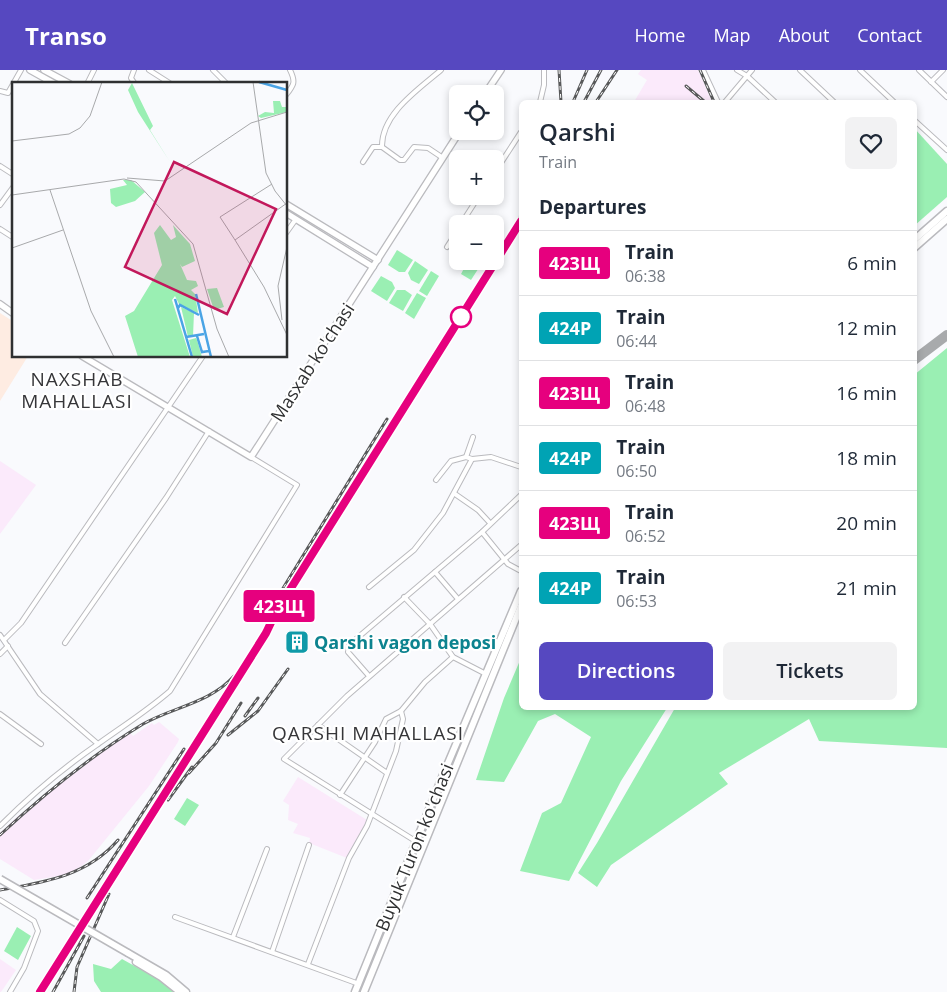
<!DOCTYPE html>
<meta charset="utf-8">
<style>
:root{--surface:#fff;--page:#f2f2f3;--text:#1f2937;--muted:#747a83;--line:#e0e1e3;--accent:#5648c0}
body{margin:0;font-family:"Open Sans",sans-serif;background:var(--page);color:var(--text);height:100vh;display:flex;flex-direction:column;font-size:19px;white-space:nowrap}
*{box-sizing:border-box;margin:0}
p{font-size:16px;color:var(--muted)}
.icon{flex:none;width:28px;height:28px;fill:none;stroke:currentColor;stroke-width:2;stroke-linecap:round;stroke-linejoin:round}
.map{position:relative;flex:1;overflow:hidden}
.sheet{position:absolute;left:519px;top:30px;width:398px;height:610px;display:flex;flex-direction:column;background:var(--surface);border-radius:8px;box-shadow:0 2px 8px #0003}
.sheet>*{flex:none}
.badge{padding:0 10px;border-radius:4px;font-size:18px;line-height:32px}
.controls{position:absolute;left:449px;top:15px;display:grid;gap:10px}
.controls a{display:grid;place-items:center;width:55px;height:55px;border-radius:8px;background:var(--surface);box-shadow:0 2px 8px #0003;font-size:25px}
.map>.badge{position:absolute;translate:-50% -50%;box-shadow:0 0 0 2px #fff}
h2{padding:0 20px;font-size:19px;line-height:45px}
.round{display:grid;place-items:center;flex:none;width:52px;height:52px;border-radius:8px;background:var(--page)}
.head{display:flex;align-items:center;justify-content:space-between;height:85px;padding:0 20px}
h1{font-size:24px;font-weight:600;line-height:38px}
.primary-button{display:flex;gap:10px;margin-top:auto;padding:10px 20px}
.primary-button a{flex:1;height:58px;border-radius:8px;background:var(--accent);color:#fff;font-size:20px;font-weight:600;line-height:58px;text-align:center}
.primary-button a+a{background:var(--page);color:var(--text)}
ul{padding:0;list-style:none}
li{display:flex;align-items:center;gap:15px;height:65px;padding:0 20px;border-top:1px solid var(--line)}
li div{flex:1}
li b{display:block;font-size:19px}
li em{font-style:normal}
li .badge{min-width:55px;font-weight:700;text-align:center}
header{display:flex;align-items:center;gap:30px;box-sizing:border-box;height:70px;padding:0 25px;background:var(--accent);color:#fff}
header strong{font-size:24px}
nav{display:flex;gap:28px;margin-inline-start:auto;font-size:18px}
.map>svg:first-child{display:block}
</style>
<header>
<strong>Transo</strong>
<nav><a>Home</a><a>Map</a><a>About</a><a>Contact</a></nav>
</header>
<div class="map">
<svg width="947" height="922" viewBox="0 0 947 922">
<rect width="100%" height="100%" fill="#f9fafd"/>
<!-- industrial -->
<g fill="#fbeafb">
<polygon points="641,0 698,0 712,32 634,32 647,10 638,4"/>
<polygon points="0,391 36,415 0,464"/>
<polygon points="159,652 179,669 178,672 149,716 88,791 71,804 34,810 0,789 0,763 18,746 129,662 133,666 152,653 154,655"/>
<polygon points="298,707 367,750 347,788 309,773 310,768 293,763 298,754 288,750 289,735 283,731"/>
<polygon points="0,889 16,900 1,922 0,922"/>
</g>
<!-- medical -->
<polygon fill="#feece2" points="0,243 14,252 14,286 28,286 0,331"/>
<!-- green -->
<g fill="#9aefb3">
<polygon points="914,58 947,94 947,127 914,156"/>
<polygon points="397,180 413,190 405,202 399,202 388,195"/>
<polygon points="415,191 428,200 419,214 411,210 408,203"/>
<polygon points="468,191 482,193 471,210 461,204"/>
<polygon points="431,201 439,206 427,226 419,221"/>
<polygon points="381,206 392,212 395,218 387,231 371,221"/>
<polygon points="397,220 405,220 412,225 403,241 389,233"/>
<polygon points="417,223 426,228 414,249 405,243"/>
<polygon points="947,278 947,678 819,671 809,649 719,703 728,714 611,795 597,817 578,803 597,773 675,638 914,638 914,333 917,329 914,323 914,305"/>
<polygon points="521,588 521,638 667,638 621,711 569,811 520,801 542,743 561,733 591,667 555,644 538,651 504,712 476,710 504,628"/>
<polygon points="187,728 199,735 185,756 174,749"/>
<polygon points="17,857 31,866 18,890 4,881"/>
<polygon points="122,889 165,913 175,922 101,922 94,911 93,894 111,899"/>
</g>
<g fill="none" stroke-linecap="round" stroke-linejoin="round">
<!-- taxiway -->
<polyline stroke="#a8aaac" stroke-width="10" points="914,290 947,265"/>
<!-- street casing -->
<g stroke="#bababe" stroke-width="6">
<g id="street">
<polyline points="134,0 131,8 135,14"/>
<polyline points="149,0 171,14"/>
<polyline points="213,0 227,14"/>
<path d="M441,0C419,19 381,44 382,77L400,90H404L414,77L428,78L443,88"/>
<polyline points="703,0 718,32"/>
<polyline points="737,0 747,6 775,32"/>
<polyline points="800,0 834,32"/>
<polyline points="860,0 894,32"/>
<polyline points="919,0 947,27"/>
<polyline points="931,12 943,0"/>
<polyline points="87,14 94,0"/>
<polyline points="0,21 8,23 21,0"/>
<path d="M286,25C294,15 296,12 290,0"/>
<polyline points="540,32 544,15 544,0"/>
<polyline points="725,32 752,0"/>
<polyline points="914,50 947,80"/>
<polyline points="363,92 373,77 382,77"/>
<polyline points="0,96 14,105"/>
<polyline points="495,102 521,62"/>
<polyline points="0,135 14,116"/>
<polyline points="461,154 479,126"/>
<polyline points="0,159 14,168"/>
<polyline points="286,163 296,149"/>
<polyline points="447,177 458,160"/>
<polyline points="472,389 491,387 521,397"/>
<polyline points="436,410 451,391 466,387"/>
<polyline points="455,424 478,440 490,453"/>
<polyline points="482,462 508,494 521,501"/>
<polyline points="435,502 458,529"/>
<polyline points="369,517 414,480 443,443 472,389 466,387 473,367"/>
<polyline points="404,527 430,554 453,587 486,604"/>
<polyline points="0,565 40,624 98,674"/>
<polyline points="4,570 21,553 203,286"/>
<polyline points="65,573 166,428 209,361"/>
<polyline points="0,584 8,576"/>
<polyline points="369,606 348,582 349,575 482,462 521,425"/>
<polyline points="0,644 41,674"/>
<polyline points="318,655 387,703"/>
<polyline points="340,725 375,672 386,649 401,641 425,612 453,587"/>
<path d="M0,756C30,726 63,698 98,674C123,656 147,641 170,621L297,415L251,387"/>
<polyline points="417,772 284,689 347,626 521,475"/>
<polyline points="0,830 34,851 38,861 24,898 10,922"/>
<polyline points="175,847 359,914"/>
<polyline points="233,867 267,779"/>
<polyline points="272,882 309,775"/>
<polyline points="308,894 349,788 367,756 396,681 403,649 401,641"/>
</g>
</g>
<!-- secondary casing -->
<g stroke="#bababe" stroke-width="8">
<g id="secondary">
<polyline points="30,0 55,14"/>
<polyline points="44,0 70,14"/>
<polyline points="485,24 501,0"/>
<polyline points="286,134 378,190"/>
<polyline points="286,143 373,197"/>
<polyline points="0,234 14,244"/>
<polyline points="82,286 251,387 460,61"/>
</g>
</g>
<!-- primary casing -->
<g stroke="#bababe" stroke-width="9">
<g id="primary">
<polyline points="914,170 947,141"/>
<polyline points="914,178 947,149"/>
<polyline points="128,883 166,905 186,922"/>
<polyline points="136,892 161,907 180,922"/>
<polyline points="355,922 443,705 521,521"/>
<polyline points="364,922 521,536"/>
</g>
</g>
<!-- street -->
<use href="#street" stroke="#fff" stroke-width="4"/>
<!-- secondary -->
<use href="#secondary" stroke="#fff" stroke-width="5.5"/>
<!-- primary -->
<use href="#primary" stroke="#fff" stroke-width="6"/>
<!-- rail casing -->
<g stroke="#58595a" stroke-width="3">
<g id="rail">
<polyline points="559,0 561,32"/>
<polyline points="700,0 714,32"/>
<polyline points="686,16 705,32"/>
<polyline points="573,32 587,0"/>
<polyline points="584,32 601,0"/>
<polyline points="596,32 617,0"/>
<polyline points="513,162 521,145"/>
<polyline points="266,553 277,528 387,349"/>
<polyline points="245,646 258,628"/>
<polyline points="228,665 258,641 288,599"/>
<polyline points="189,703 216,673 241,633"/>
<polyline points="168,730 192,697"/>
<path d="M0,765C43,725 92,685 143,654C173,637 210,633 234,606"/>
<path d="M0,820C45,812 87,806 118,770"/>
<polyline points="87,828 184,679"/>
<polyline points="40,922 521,157"/>
<polyline points="53,922 84,866"/>
<polyline points="74,922 77,897 109,824"/>
</g>
</g>
<!-- rail -->
<use href="#rail" stroke="#fff" stroke-width="1" stroke-dasharray="4" stroke-linecap="butt"/>
<!-- primary-bridge casing -->
<g stroke="#bababe" stroke-width="9" stroke-linecap="butt">
<polyline id="primary-bridge" points="0,809 128,883"/>
</g>
<!-- primary-bridge -->
<use href="#primary-bridge" stroke="#fff" stroke-width="6"/>
</g>
<g fill="none" stroke-linecap="round" stroke-linejoin="round">
<!-- line casing -->
<g stroke="#fff" stroke-width="11">
<polyline id="line" points="40,922 266,563 276,542 521,151"/>
</g>
<!-- line -->
<use href="#line" stroke="#e6007e" stroke-width="8"/>
</g>
<!-- icons -->
<defs>
<g id="building-square" transform="scale(1.25)"><rect x="-9" y="-9" width="18" height="18" rx="4" fill="#0f9aa8" stroke="#fff"/><path d="M-4-6H4V6H1V3H-1V6H-4ZM-2.5-4.3h1.7v1.8h-1.7ZM.8-4.3h1.7v1.8H.8ZM-2.5-1h1.7V.8h-1.7ZM.8-1h1.7V.8H.8Z" fill="#fff"/></g>
</defs>
<g fill-rule="evenodd">
<use href="#building-square" x="297" y="572"/>
</g>
<!-- markers -->
<circle fill="#fff" stroke="#e6007e" stroke-width="2.5" cx="461" cy="247" r="10"/>
<g text-anchor="middle" dominant-baseline="central" stroke-width="4.5" stroke-linejoin="round" paint-order="stroke">
<!-- street labels -->
<g font-size="18" fill="#2f3031" stroke="#fff">
<text transform="translate(312 292) rotate(-57)">Masxab ko'chasi</text>
<text transform="translate(414 777) rotate(-68)">Buyuk Turon ko'chasi</text>
</g>
<!-- culture labels -->
<g font-size="18" font-weight="bold" fill="#0d838f" stroke="#fff" text-anchor="start">
<text x="314" y="572">Qarshi vagon deposi</text>
</g>
<!-- neighbourhood labels -->
<g font-size="19" letter-spacing="1" fill="#363639" stroke="#fff">
<text x="77" y="309">NAXSHAB<tspan x="77" dy="22">MAHALLASI</tspan></text>
<text x="368" y="663">QARSHI MAHALLASI</text>
</g>
</g>
<!-- overview -->
<g transform="translate(12 12)">
<rect width="275" height="275" fill="#f9fafd"/>
<path d="M120,1L141,44L138,48L158,80L126,30L116,8ZM261,19H268L270,25H275V30L249,36L246,34L253,30L262,31ZM111,98H119L133,110L123,119L104,125L99,121L98,107L115,103ZM148,143L159,158L164,155L161,143L168,151L178,162L183,179L170,185L168,182L175,198L184,199L186,204L179,208L183,212L186,231L167,222L163,214L160,218L178,275H126L113,234L122,229L150,183L142,151ZM205,206L212,225L202,228L195,207ZM169,225L182,231L181,254L176,255ZM184,256L185,258L190,275H181L177,258Z" fill="#9aefb3"/>
<path fill="none" stroke="#4aa4e5" stroke-width="2.5" d="M247,0L275,8M184,212L199,275M163,217L180,275M166,226L168,223L187,233M185,254L190,270L197,269M174,255L192,252"/>
<path fill="none" stroke="#a8a9ab" stroke-width="1" d="M241,0L254,91L263,109L275,124M0,59L57,52L68,46L78,34L90,0M115,96L153,99L239,41L275,30M38,108L79,229L102,275M0,113L112,97L124,100L181,162L205,247L217,275M275,121L223,158L252,205L275,253M223,158L208,135L260,102M0,166L51,148M270,238L266,204L275,165"/>
<path fill="#c2185b" fill-opacity="0.15" stroke="#c2185b" stroke-width="2.5" d="M162,80L264,127L215,232L113,185Z"/>
<rect width="275" height="275" fill="none" stroke="#2f3031" stroke-width="2.5"/>
</g>
</svg>
<div class="controls">
<a><svg class="icon" aria-label="locate" viewBox="0 0 24 24"><circle cx="12" cy="12" r="6"/><path d="M12 2v4M12 18v4M2 12h4M18 12h4"/></svg></a>
<a>+</a>
<a>−</a>
</div>
<b class="badge" style="left:279px;top:536px;background:#e6007e;color:#fff">423Щ</b>
<section class="sheet">
<div class="head"><div><h1>Qarshi</h1><p>Train</p></div><a class="round"><svg class="icon" aria-label="heart" viewBox="0 0 24 24"><path d="M12 20l-8-8c-3-5 5-10 8-4 3-6 11-1 8 4z"/></svg></a></div>
<h2>Departures</h2>
<ul>
<li><span class="badge" style="background:#e6007e;color:#fff">423Щ</span><div><b>Train</b><p>06:38</p></div><em>6 min</em></li>
<li><span class="badge" style="background:#00a3b4;color:#fff">424Р</span><div><b>Train</b><p>06:44</p></div><em>12 min</em></li>
<li><span class="badge" style="background:#e6007e;color:#fff">423Щ</span><div><b>Train</b><p>06:48</p></div><em>16 min</em></li>
<li><span class="badge" style="background:#00a3b4;color:#fff">424Р</span><div><b>Train</b><p>06:50</p></div><em>18 min</em></li>
<li><span class="badge" style="background:#e6007e;color:#fff">423Щ</span><div><b>Train</b><p>06:52</p></div><em>20 min</em></li>
<li><span class="badge" style="background:#00a3b4;color:#fff">424Р</span><div><b>Train</b><p>06:53</p></div><em>21 min</em></li>
</ul>
<div class="primary-button"><a>Directions</a><a>Tickets</a></div>
</section>
</div>
